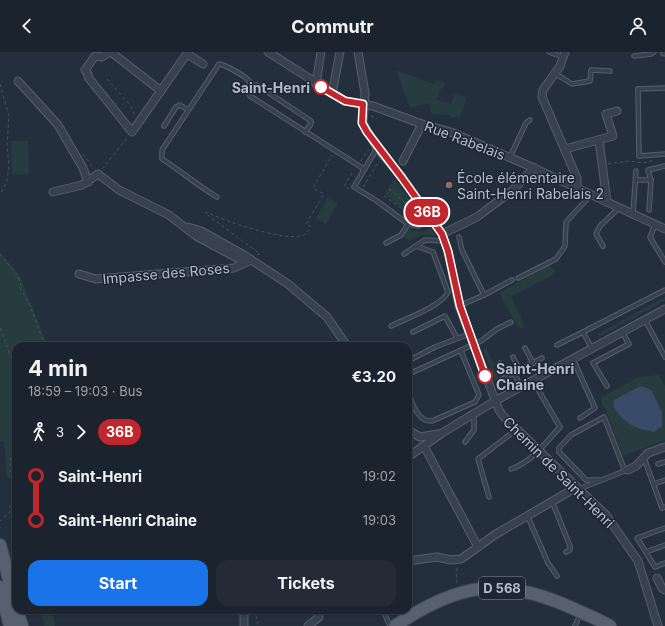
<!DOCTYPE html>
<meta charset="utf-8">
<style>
:root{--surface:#1b232e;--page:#242b36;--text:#f1f3f6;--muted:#a0a4aa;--line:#39404a;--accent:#1a73e8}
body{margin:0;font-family:Inter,sans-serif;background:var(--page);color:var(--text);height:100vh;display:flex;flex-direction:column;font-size:15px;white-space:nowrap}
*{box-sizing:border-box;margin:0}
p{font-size:13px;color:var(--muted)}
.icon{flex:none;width:22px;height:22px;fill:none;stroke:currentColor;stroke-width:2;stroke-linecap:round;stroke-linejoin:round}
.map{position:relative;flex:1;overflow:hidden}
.panel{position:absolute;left:12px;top:290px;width:400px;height:272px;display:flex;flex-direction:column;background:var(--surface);border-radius:12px;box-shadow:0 1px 3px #0004,0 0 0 1px var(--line)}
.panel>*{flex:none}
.badge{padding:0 8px;border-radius:13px;font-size:14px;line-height:26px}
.map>.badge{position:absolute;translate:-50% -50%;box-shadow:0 0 0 2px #fff}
.legs{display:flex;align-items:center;gap:6px;height:44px;padding:0 16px;font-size:13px}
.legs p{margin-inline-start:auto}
.headline{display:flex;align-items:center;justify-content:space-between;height:68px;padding:0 16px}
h1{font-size:22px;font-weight:700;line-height:30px}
.primary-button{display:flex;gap:8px;margin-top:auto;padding:8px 16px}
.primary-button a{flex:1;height:46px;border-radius:12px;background:var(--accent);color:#fff;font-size:16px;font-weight:700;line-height:46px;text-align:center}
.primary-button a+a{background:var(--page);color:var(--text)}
ul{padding:0 16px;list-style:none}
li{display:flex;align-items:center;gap:14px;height:44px;font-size:15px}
li i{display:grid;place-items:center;width:6px;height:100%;margin:0 5px;background:currentColor}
li i::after{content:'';width:10px;height:10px;margin:-5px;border:3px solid;border-radius:50%;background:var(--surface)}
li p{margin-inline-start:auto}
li:first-child i{background:linear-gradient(#0000 50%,currentColor 0)}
li:last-child i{background:linear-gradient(currentColor 50%,#0000 0)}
header{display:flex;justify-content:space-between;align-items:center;height:52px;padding:0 16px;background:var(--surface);font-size:18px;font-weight:700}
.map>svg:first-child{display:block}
</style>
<header><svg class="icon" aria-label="back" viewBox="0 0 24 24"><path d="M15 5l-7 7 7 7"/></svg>Commutr<svg class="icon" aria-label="person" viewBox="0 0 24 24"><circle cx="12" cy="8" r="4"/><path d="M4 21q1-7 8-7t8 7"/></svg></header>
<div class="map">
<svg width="665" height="574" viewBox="0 0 665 574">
<rect width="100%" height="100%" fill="#242f3e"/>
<!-- green -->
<g fill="#263c3f">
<polygon points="396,18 433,32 437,28 445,31 443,37 441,36 437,48 451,52 455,41 467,46 459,67 459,65 450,66 450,63 432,62 428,51 410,56"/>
<polygon points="11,89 28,89 29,122 12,123"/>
<polygon points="394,127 416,154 413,157 410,153 409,155 411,158 408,160 385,143"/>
<polygon points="328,145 338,151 326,172 316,166"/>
<polygon points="431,175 436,184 424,182 409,189 403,184 407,178 412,176 411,179 423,180"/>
<path d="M0,200L20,224L45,286V294H16V485L11,463L15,447L13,426H7C5,413 7,401 3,389H0Z"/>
<polygon points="549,213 556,219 552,223 511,245 522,267 524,275 519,277 499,241"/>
<polygon points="665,245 665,249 598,285 599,281"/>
<polygon points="486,296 494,312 500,308 501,310 493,314 504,335 514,331 504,336 497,334 483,298"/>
<polygon points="659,323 665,334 665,388 623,404 605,356 602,354 601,345 639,325"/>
<polygon points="41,558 52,558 55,574 44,574"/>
</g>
<!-- water -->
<path fill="#394c67" d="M641,334L651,338L662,360V374L654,380C634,376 624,372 613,354L614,348Z"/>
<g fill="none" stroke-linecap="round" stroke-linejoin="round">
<!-- lane casing -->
<g stroke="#565f6c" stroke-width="5.5">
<g id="lane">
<polyline points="549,0 563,5"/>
<polyline points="634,4 651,2 654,0"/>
<polyline points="556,22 572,32 590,29 591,18 610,19"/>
<polyline points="251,34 257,33 311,69 311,72 305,80"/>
<polyline points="665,36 638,37 639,104 665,102"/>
<polyline points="164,74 176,55 180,53 188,58"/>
<polyline points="377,96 354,135 377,149 408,172 418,174 432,168"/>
<polyline points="510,105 526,71 530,68"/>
<polyline points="636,128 651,128 648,118 665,114"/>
<path d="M217,145C197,133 181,119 162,107V98L219,12C224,12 247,25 249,29C252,34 248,39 250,44L364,117"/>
<polyline points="649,158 651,128"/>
<polyline points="633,161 636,119"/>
<polyline points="655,173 650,185 665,210"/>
<polyline points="459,185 462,198 484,243 459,254"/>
<polyline points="386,191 401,183 408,172"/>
<polyline points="603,194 596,182 600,174 619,156"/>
<polyline points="404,202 425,188 444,189"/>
<polyline points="518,226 556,207 565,194 566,170 591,143"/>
<polyline points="484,243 512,228"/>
<polyline points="645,268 665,305"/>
<path d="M391,274C405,267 442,254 448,240L433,200L416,194"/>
<polyline points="413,280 445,264 457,286"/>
<polyline points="557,293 583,280"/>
<polyline points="525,296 533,311"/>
<polyline points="592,297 583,280 665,238"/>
<polyline points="513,305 520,318"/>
<polyline points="573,307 595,356 580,366"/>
<polyline points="408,309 435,295 469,282"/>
<polyline points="500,311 507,325"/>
<polyline points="408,325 411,321 481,289 497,277 511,270"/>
<polyline points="501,328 514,321"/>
<polyline points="607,334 593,311 629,292 622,280"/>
<polyline points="521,335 514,321 542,306"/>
<path d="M408,337C411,350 417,370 432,369L475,350L479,343L461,299"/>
<polyline points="465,390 474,378 474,362"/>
<polyline points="644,406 662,456 665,455"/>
<polyline points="658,412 665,410"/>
<path d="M511,417C532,410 546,390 560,375L533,329"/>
<polyline points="599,428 586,428 559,400 559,396 571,383 604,365 625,419"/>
<polyline points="654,432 665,428"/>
<polyline points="579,437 627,418"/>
<polyline points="489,445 478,407 517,377"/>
<polyline points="552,449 570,494 570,498 566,500"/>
<polyline points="527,463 548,511 557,524"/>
<polyline points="665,476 637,486 655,515 665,511"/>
<polyline points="646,500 665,493"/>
<polyline points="383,558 390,574"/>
<polyline points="575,574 581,561"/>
</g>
</g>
<!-- street casing -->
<g stroke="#565f6c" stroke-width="9">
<g id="street">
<polyline points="110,0 102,5 95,4 85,18 88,22 88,25 132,80 188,0"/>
<polyline points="111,0 161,39"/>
<polyline points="268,0 345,49 373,54 422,72 451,80 534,116 665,177"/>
<polyline points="358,0 365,41 363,71 377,96 402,125 442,182 448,199 459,254 499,358 503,364 606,463 638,509 658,574"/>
<polyline points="565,0 560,14 543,38 542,45 577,126 577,135"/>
<polyline points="664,0 665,0"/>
<polyline points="187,2 203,12"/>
<polyline points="18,29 58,73 83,116 88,130"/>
<polyline points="316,32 321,0"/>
<polyline points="332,42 340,0"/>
<polyline points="599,88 607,150"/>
<polyline points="565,97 613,84 606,62 617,59"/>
<polyline points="403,109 422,72"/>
<polyline points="53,140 82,133 98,122 119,138 169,163 196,184 237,206 251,208"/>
<polyline points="188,175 201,179 244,203 288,232 327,265 347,294"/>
<polyline points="442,182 477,165 513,138 534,116"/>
<polyline points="79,222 96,227 234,216 251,208"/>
<polyline points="408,378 420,385 438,382"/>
<polyline points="424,394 478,495"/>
<polyline points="408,405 442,381 495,349 665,257"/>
<polyline points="628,418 636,414 648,401 665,395"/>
<polyline points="408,509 437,505 451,508 461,507 496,482 577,435"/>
<polyline points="657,526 662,536 665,538"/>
<polyline points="244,558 244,574"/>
<polyline points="308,574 319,565 317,558"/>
</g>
</g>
<!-- primary casing -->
<g stroke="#414a57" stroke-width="14">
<g id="primary">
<polyline points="0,493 16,554"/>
<polyline points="0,535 10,574"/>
<polyline points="17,558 22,574"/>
<path d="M395,574C458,531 502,524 572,556C585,562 598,567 610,574"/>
</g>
</g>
<!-- path -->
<g stroke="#44595c" stroke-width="1" stroke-dasharray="3 3" stroke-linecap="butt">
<polyline points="107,27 131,54 135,64"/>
<polyline points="0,32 9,64 7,93 9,114 7,129 0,143"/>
<polyline points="371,64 377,67"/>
<polyline points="83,102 94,117"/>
<polyline points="361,109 369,97"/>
<polyline points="608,112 629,109 644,111 654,108"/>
<polyline points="102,117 128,85"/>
<polyline points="363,135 379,109"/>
<polyline points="349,137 344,134 354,118"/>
<polyline points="389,137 413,158 407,164"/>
<polyline points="384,144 408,161"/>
<polyline points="413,159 421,166"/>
<polyline points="0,202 18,224 21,233 19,234 29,251 45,294"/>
<path d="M257,203L260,202L205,161L206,160C224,169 281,188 299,184C305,184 308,180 311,175L306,172L324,142L313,136L332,103"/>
<polyline points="0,276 12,308 15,325 13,386 10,411 13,442 10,460 0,469"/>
<polyline points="457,531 456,519 458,515"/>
<polyline points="255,558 258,574"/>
</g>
<!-- lane -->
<use href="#lane" stroke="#38414e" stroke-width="3.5"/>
<!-- street -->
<use href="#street" stroke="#38414e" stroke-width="7"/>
<!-- primary -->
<use href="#primary" stroke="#56606e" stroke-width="12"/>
</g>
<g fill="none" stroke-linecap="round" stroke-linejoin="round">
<!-- line-1 casing -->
<g stroke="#fff" stroke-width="9">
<polyline id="line-1" points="321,35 345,49 363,52 362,71 367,80 402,126 442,182 448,199 460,254 485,324"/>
</g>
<!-- line-1 -->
<use href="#line-1" stroke="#c0262c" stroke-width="6"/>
</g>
<!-- markers -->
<g fill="#fff" stroke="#c0262c" stroke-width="2">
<circle cx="321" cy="35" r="7"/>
<circle cx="485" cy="324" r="7"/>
</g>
<circle fill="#8d6e63" stroke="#1d2633" stroke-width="1.5" cx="449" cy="133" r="4"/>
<g text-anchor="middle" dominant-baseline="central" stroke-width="3" stroke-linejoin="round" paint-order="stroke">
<!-- shield labels -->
<rect fill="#1d2633" stroke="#878f9c" stroke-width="1" x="479" y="525" width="46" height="22" rx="3"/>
<g font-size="13" font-weight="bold" fill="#b4bcc9">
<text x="502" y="536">D 568</text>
</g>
<!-- stop labels -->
<g font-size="14" font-weight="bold" fill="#b4bcc9" stroke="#1d2633" text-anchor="end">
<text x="310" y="35">Saint-Henri</text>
<text x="496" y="316" text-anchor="start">Saint-Henri<tspan x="496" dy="16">Chaine</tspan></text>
</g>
<!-- street labels -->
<g font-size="14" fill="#b4bcc9" stroke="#1d2633">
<text transform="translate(465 88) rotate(21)">Rue Rabelais</text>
<text transform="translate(166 221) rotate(-5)">Impasse des Roses</text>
<text transform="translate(559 420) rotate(45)">Chemin de Saint-Henri</text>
</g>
<!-- poi labels -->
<g font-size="14" fill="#b4bcc9" stroke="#1d2633" text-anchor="start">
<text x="457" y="125">École élémentaire<tspan x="457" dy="16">Saint-Henri Rabelais 2</tspan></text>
</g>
</g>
</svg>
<b class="badge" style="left:427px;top:160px;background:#c0262c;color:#fff">36B</b>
<section class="panel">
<div class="headline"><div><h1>4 min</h1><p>18:59 – 19:03 · Bus</p></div><b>€3.20</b></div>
<div class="legs"><svg class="icon" aria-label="walk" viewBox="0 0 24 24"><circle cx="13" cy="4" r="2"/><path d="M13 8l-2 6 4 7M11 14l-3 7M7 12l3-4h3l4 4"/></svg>3<svg class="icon" aria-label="forward" viewBox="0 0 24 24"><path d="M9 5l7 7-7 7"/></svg><b class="badge" style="background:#c0262c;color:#fff">36B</b></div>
<ul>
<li><i style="color:#c0262c"></i><b>Saint-Henri</b><p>19:02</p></li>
<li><i style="color:#c0262c"></i><b>Saint-Henri Chaine</b><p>19:03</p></li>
</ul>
<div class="primary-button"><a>Start</a><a>Tickets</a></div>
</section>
</div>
